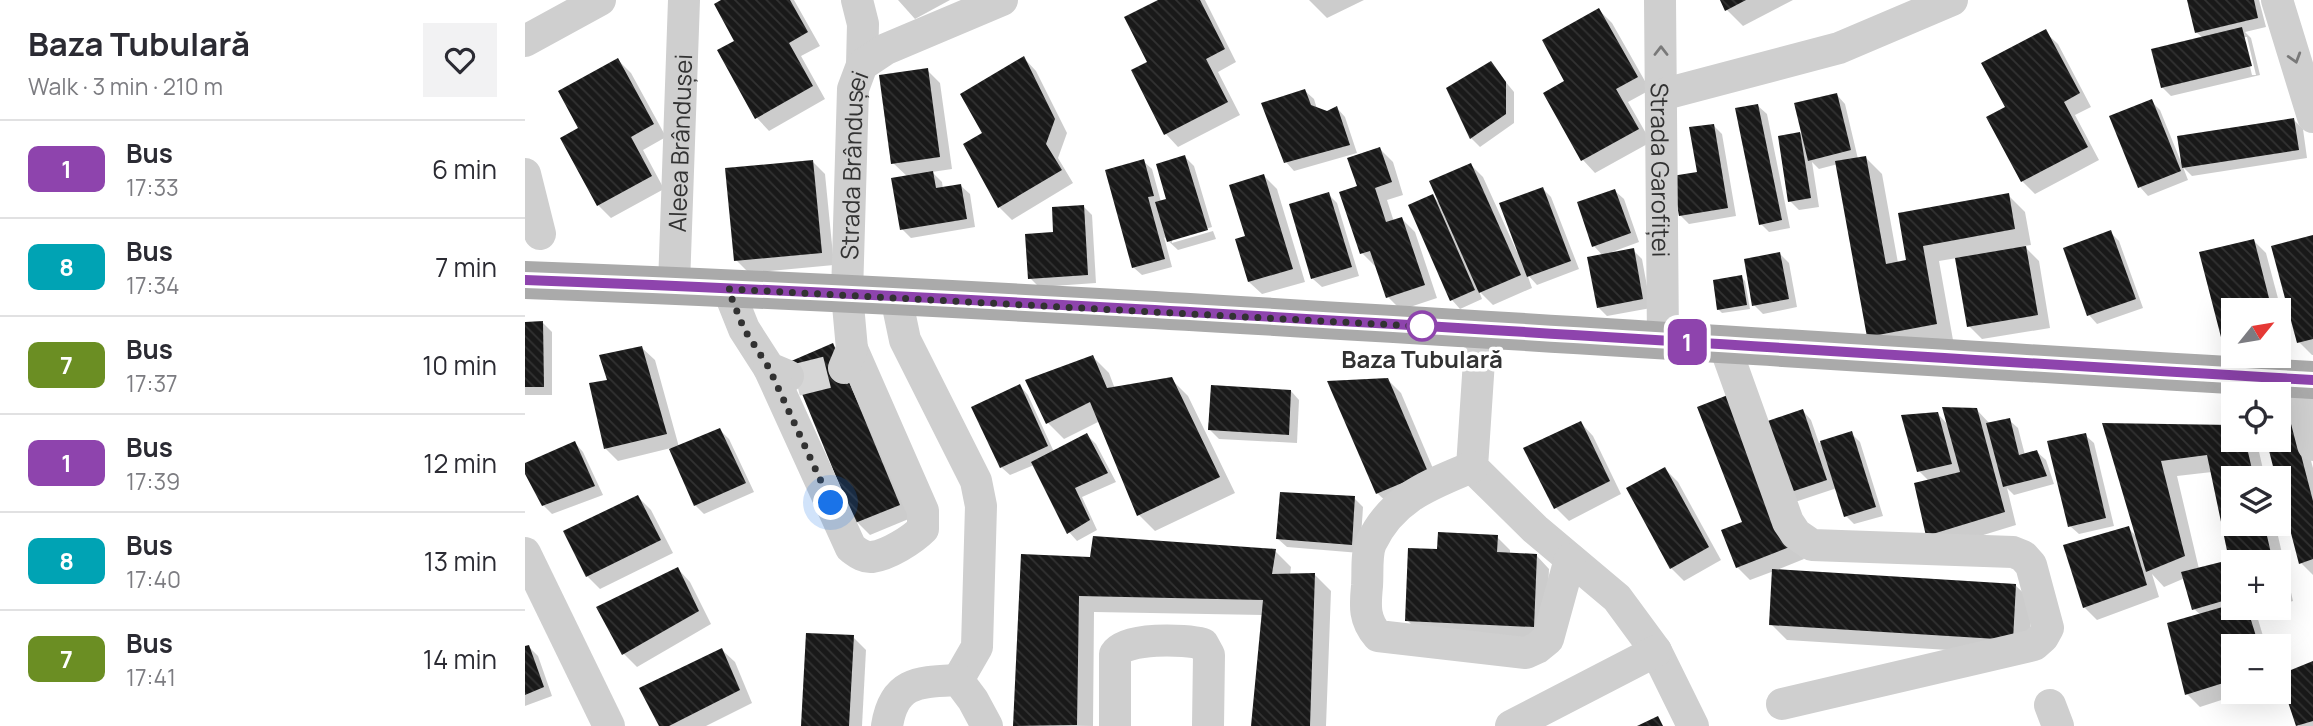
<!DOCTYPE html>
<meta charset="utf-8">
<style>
:root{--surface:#fff;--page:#f2f2f3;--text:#2b2b33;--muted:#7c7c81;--line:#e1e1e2}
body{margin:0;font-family:Manrope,sans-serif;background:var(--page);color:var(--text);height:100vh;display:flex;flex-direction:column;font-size:26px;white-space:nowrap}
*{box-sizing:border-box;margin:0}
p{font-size:23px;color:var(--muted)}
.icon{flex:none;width:38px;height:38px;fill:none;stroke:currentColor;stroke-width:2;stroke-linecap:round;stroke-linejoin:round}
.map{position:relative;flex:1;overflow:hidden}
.side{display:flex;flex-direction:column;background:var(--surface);width:525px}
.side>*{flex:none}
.badge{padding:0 14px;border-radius:10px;font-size:24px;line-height:46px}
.needle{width:46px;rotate:60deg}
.buttons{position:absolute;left:1696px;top:298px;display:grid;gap:14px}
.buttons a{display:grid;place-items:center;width:70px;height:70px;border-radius:0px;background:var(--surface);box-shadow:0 7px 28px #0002;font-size:35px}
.you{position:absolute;width:35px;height:35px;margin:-18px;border:5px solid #fff;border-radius:50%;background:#1a73e8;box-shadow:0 0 0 10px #1a73e833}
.map>.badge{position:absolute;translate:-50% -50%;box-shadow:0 0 0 4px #fff}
.round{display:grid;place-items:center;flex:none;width:74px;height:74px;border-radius:0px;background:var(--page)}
.head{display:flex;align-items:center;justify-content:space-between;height:119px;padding:0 28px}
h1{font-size:33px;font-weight:700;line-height:52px}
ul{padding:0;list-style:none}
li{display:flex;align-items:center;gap:21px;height:98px;padding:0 28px;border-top:2px solid var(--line)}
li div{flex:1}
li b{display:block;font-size:26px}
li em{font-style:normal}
li .badge{min-width:77px;font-weight:700;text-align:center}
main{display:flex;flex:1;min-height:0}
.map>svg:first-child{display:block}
</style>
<main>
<section class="side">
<div class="head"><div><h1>Baza Tubulară</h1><p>Walk · 3 min · 210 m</p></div><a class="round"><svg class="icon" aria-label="heart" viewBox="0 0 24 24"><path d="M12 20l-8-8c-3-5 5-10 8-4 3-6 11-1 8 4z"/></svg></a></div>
<ul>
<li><span class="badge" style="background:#8e44ad;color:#fff">1</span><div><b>Bus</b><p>17:33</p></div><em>6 min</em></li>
<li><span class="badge" style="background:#00a3b4;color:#fff">8</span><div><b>Bus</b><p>17:34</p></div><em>7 min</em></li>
<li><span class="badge" style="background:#6b8e23;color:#fff">7</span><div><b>Bus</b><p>17:37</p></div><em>10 min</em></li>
<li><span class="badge" style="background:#8e44ad;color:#fff">1</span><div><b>Bus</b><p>17:39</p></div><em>12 min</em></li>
<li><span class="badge" style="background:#00a3b4;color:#fff">8</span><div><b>Bus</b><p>17:40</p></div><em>13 min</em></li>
<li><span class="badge" style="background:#6b8e23;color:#fff">7</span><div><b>Bus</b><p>17:41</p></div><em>14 min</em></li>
</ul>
</section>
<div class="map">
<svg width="1788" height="726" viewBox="0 0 1788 726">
<defs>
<pattern id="building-back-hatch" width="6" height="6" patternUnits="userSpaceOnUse" patternTransform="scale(1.75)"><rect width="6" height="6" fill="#191919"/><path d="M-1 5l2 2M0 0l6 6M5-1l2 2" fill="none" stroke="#323232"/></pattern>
</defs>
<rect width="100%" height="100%" fill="#fff"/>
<!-- shadow -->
<g fill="#0003" fill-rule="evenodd">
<polygon points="200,0 269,0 295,46 276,56 300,99 244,131 232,118"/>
<polygon points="373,0 425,0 390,19"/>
<polygon points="637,0 680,0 711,62 693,72 715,115 653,147 641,134 625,63"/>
<polygon points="784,0 839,0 802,18"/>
<polygon points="1197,0 1268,0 1218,26 1202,10"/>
<path d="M1664,0H1734L1741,27L1720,32L1726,38L1735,75L1646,96L1637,87L1678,38L1671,32ZM1718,37H1722L1731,75H1727Z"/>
<polygon points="1074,10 1087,23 1125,90 1103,102 1126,142 1070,173 1058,160 1020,93 1042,81"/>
<polygon points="1520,32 1533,44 1566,107 1550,115 1574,160 1510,194 1497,181 1463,117 1482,107"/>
<polygon points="499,58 511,71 542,133 533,158 548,183 487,220 474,207 459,133"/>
<polygon points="93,60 106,73 141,137 118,150 139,189 86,218 73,205 56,128"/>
<polygon points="965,63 989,92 989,123 955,147 946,138 923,89"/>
<polygon points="402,70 415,83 427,169 407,172 417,182 418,189 436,186 445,194 450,227 386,238 377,229 383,177 368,163"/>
<polygon points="780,91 789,99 792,109 802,113 812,108 820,117 832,153 769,171 761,162"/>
<polygon points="1312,95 1320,104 1333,159 1341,158 1357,174 1373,263 1383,261 1375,214 1483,195 1500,212 1506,245 1499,246 1514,261 1525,328 1457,339 1444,326 1432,258 1414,261 1428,340 1343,336 1313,164 1294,169 1287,162 1294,207 1274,210 1265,201 1255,137 1278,133"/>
<polygon points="1626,101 1635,110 1656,162 1769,120 1778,129 1782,158 1667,176 1658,167 1663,180 1623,196 1615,187"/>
<polygon points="1233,106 1242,114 1265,228 1244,232 1236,224"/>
<polygon points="1188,125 1197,134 1211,216 1164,224 1155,215 1174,174"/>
<polygon points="855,149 868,162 878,195 862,200 869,222 877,219 890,232 912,298 876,310 863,297 852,265 850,266 837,253 834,187"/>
<polygon points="660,157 669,166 687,227 647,239 647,243 688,231 691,239 653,250 639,237 647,267 617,275 608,267 618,161 627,169 636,202 643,200"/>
<polygon points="287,161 300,174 309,265 224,273 211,260"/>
<polygon points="946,165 958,177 992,252 994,251 1018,189 1026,197 1054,269 1012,285 1002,274 1007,288 968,305 954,291 957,299 935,309 927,300 908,196 915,204"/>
<polygon points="739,176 752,189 780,282 737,294 724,282 722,238"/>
<polygon points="1090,191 1099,199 1114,242 1087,252 1087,254 1108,250 1117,259 1126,308 1082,316 1073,307 1078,256 1069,246"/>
<polygon points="803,194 812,203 834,276 797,287 788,279 766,205"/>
<polygon points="558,206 567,215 571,283 514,287 505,278 530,234"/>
<polygon points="1585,232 1594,241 1618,308 1572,324 1564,315"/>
<polygon points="1788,237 1788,355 1787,355 1774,342 1748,248"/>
<polygon points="1728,240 1741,253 1764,340 1754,343 1754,310 1708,310 1708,350 1698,341"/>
<polygon points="1255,254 1264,263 1272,307 1238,314 1229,305"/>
<polygon points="1216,277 1220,281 1225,309 1197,313 1193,309"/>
<polygon points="0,323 18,323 27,332 27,395 0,395"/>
<polygon points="308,345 321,358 386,518 345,535 332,522"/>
<polygon points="117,348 130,360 154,447 195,430 204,439 229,492 179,514 170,505 146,448 93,461 80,448 84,382"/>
<polygon points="568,357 584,373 590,389 646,379 663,396 710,493 630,531 614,515 575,421 539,439 523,423"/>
<polygon points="863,380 876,393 915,485 865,505 852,493"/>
<polygon points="495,386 503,395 529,452 562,435 571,444 591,482 557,497 572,530 552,541 544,532 509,465 485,475 476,467"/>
<polygon points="766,391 774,400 772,443 694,439 685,430"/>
<polygon points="1220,408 1279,559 1249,571 1490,585 1507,601 1504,655 1262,640 1246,624 1249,571 1225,580 1212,567 1219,523"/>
<polygon points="1452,410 1465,424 1484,420 1493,428 1500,455 1512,452 1521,460 1529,484 1489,495 1482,488 1491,525 1416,548 1403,535 1404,481 1394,471 1413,414 1423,425"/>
<polygon points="1278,411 1286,420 1294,443 1326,433 1335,442 1358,516 1329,524 1321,516 1312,488 1270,502 1261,493"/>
<polygon points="1056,423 1068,436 1096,494 1044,521 1031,508"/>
<path d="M1579,424L1708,427V439H1728L1732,443L1740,478H1708V523H1750L1768,601L1754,605V562H1708V607H1746L1729,612L1732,616L1741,646H1708V691H1724L1675,707L1662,694L1676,615L1669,609L1660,578L1639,587L1627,574L1634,597L1572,620L1559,607L1603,528L1613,538ZM1687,472L1707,561L1674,569L1652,476Z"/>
<polygon points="1767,426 1780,439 1788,468 1788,575 1776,563 1754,480 1754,427"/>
<polygon points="1560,435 1569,443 1589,526 1554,534 1545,526"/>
<polygon points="50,443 58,452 78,495 27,514 18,505 0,470 0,465"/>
<polygon points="1140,469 1153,482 1196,560 1159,581 1146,568"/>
<polygon points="113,497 126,510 148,553 75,589 62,576"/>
<polygon points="829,498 838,507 835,553 762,547 753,539"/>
<polygon points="972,537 985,550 985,555 1012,556 1024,569 1021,639 895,633 882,620 914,551"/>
<polygon points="750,551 766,567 765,575 790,575 806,591 801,726 728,726 738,615 569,612 568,726 490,725 567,559"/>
<polygon points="153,569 165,582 186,624 112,667 99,654 73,607"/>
<polygon points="328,637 341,650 337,726 277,726"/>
<polygon points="4,647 13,656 27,696 0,706 0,648"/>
<polygon points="197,650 210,662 227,703 181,726 136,726"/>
<polygon points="1788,663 1788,726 1774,726 1756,676"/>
</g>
<!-- building -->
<g fill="url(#building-back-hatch)">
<polygon points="196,0 265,0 283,32 264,43 288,86 230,119 192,50 209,41 189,4"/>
<polygon points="633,0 675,0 700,49 681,59 703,102 639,135 606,70 622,62 599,17"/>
<polygon points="1195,0 1221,0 1200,11"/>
<polygon points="1662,0 1729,0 1733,18 1670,33"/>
<polygon points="1074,8 1113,77 1091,89 1114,129 1056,161 1018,93 1039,81 1017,40"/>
<polygon points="1717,27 1727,66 1636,88 1626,49"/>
<polygon points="1521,29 1555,93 1539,102 1563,147 1496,182 1461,117 1480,107 1456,63"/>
<polygon points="499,56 530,119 521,144 537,170 473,208 438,144 457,133 435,94"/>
<polygon points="93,58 129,124 106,137 127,176 72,206 35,138 53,128 33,91"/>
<polygon points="966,61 981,82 981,114 945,139 921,88"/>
<polygon points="403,68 415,157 366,164 354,75"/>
<polygon points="780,89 786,105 802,111 812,106 825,145 759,163 736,103"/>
<polygon points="1312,93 1326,150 1283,161 1269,103"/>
<polygon points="1627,99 1656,171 1613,188 1584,116"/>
<polygon points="1233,104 1257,220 1234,225 1210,108"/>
<polygon points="1769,118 1774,150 1657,168 1652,136"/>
<polygon points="1189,124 1203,208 1154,216 1147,176 1172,172 1164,127"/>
<polygon points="1275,132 1286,198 1263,202 1253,136"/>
<polygon points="855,147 867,182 850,188 861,222 877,217 900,285 861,298 845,251 835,254 814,192 832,186 822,158"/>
<polygon points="660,155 683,230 642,242 630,202 641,199 631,164"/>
<polygon points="1341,156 1361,264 1381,260 1373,213 1484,193 1490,229 1398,246 1412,324 1342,337 1310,161"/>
<polygon points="619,159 629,196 623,197 640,259 607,268 580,170"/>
<polygon points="288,160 297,253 209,261 200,168"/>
<polygon points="946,163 996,275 954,293 904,181"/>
<polygon points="408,171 411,188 436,184 442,219 375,230 366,178"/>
<polygon points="739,174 768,269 723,282 710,239 720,236 704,185"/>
<polygon points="1018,187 1046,261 1002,277 974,203"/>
<polygon points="1090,189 1106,233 1067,247 1052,202"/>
<polygon points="804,192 827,267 786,279 764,204"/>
<polygon points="908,194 950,290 925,301 883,205"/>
<polygon points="559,205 563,275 503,279 500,234 528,232 527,207"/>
<polygon points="1586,230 1611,299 1562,316 1538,248"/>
<polygon points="1788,235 1788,339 1772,343 1746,246"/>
<polygon points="1729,239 1747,310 1708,310 1708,339 1697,341 1674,252"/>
<polygon points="1501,246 1513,315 1442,327 1430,258"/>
<polygon points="1109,248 1118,299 1072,308 1062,257"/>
<polygon points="1255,252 1264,299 1227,306 1219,259"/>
<polygon points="1217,275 1222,305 1192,310 1188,280"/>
<polygon points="18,321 19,387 0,387 0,322"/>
<polygon points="308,343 375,505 330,523 264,362"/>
<polygon points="117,346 142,434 79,449 64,383 82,380 74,355"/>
<polygon points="568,355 582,388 647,377 695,477 612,516 565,402 521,424 500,380"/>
<polygon points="863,378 903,472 851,494 802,381"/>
<polygon points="495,384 523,446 475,468 446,407"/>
<polygon points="686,385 766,390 764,435 683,430"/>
<polygon points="1208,393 1267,546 1211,568 1196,530 1217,522 1172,407"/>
<polygon points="1417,407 1452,408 1480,512 1401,536 1389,483 1435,472"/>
<polygon points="1278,409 1302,480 1260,494 1237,423"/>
<polygon points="1413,412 1427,464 1392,472 1376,415"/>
<polygon points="1485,418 1494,455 1512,450 1522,476 1478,487 1461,423"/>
<polygon points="1056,421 1085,481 1029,509 998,448"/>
<polygon points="1577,423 1708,425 1708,439 1720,439 1729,478 1708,478 1708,523 1739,523 1748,562 1708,562 1708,598 1667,610 1656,572 1704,560 1682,455 1636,461 1660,556 1621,572"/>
<polygon points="1768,424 1788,501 1788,559 1774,564 1754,487 1754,478 1751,478 1741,439 1754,439 1754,426"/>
<polygon points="195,428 221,483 169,506 144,449"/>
<polygon points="1327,431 1351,507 1319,517 1295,441"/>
<polygon points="562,433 583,473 550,488 565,520 542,534 506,462"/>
<polygon points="1561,433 1581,518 1543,527 1522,441"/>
<polygon points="50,441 70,486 17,506 0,474 0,463"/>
<polygon points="1140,467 1184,547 1145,569 1101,488"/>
<polygon points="755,492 830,496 827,545 751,539"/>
<polygon points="113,495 136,540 61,577 38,531"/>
<polygon points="1604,526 1622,585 1558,608 1538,545"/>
<polygon points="913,532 973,535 972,552 1012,554 1009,627 880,621 883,548 912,549"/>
<polygon points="568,536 751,549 747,574 790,573 785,726 726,726 738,600 554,596 552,725 488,726 496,554 565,557"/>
<polygon points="153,567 174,611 97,655 71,607"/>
<polygon points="1247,569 1491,584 1488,640 1244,625"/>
<polygon points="1708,604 1708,607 1722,607 1734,646 1708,646 1708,680 1660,695 1642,623"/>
<polygon points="281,633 329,635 324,726 276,726"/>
<polygon points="4,645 19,687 0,695 0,646"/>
<polygon points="197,648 215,690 144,726 134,726 114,688"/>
<polygon points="1788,661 1788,721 1771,726 1754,675"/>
<polygon points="1133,716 1138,726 1112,726"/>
</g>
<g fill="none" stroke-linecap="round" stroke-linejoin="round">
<!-- minor-tunnel -->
<polyline stroke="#d6d6d6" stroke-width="32" stroke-dasharray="32 16" stroke-linecap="butt" points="271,380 319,368"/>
<!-- minor -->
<g stroke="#cfcfcf" stroke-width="32">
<polyline points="332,0 338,24 337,65"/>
<path id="s1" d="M1135,0L1138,340"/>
<polyline points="1752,0 1788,117"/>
<polyline points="0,41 75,0"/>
<polyline points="1136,95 1314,48 1427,0"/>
<polyline points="0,174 15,234"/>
<path id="s2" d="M149,285L159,0"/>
<polyline points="203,289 219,329 244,368 263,376"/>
<polyline points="371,297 380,340 451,481 456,506 452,647 433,680"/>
<polyline points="956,330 947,467 1010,529 1092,598 1131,651 1168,726"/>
<polyline points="1199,344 1263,522 1271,534 1287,545 1488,552 1498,556 1506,565 1523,628 1518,637 1509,645 1257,704"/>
<path d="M244,368L326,548C332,552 338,558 347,557C363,555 387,540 398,529V511L327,349"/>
<path id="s3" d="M319,368L327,349L322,294L328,89L337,65L361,49L477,0"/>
<polyline points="1771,379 1788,445"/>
<path d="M947,467C904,485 867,498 846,543C841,554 843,573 842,586C840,606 839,620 853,636L1001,653L1012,648L1023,639L1045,559"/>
<polyline points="0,553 84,726"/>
<polyline points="1525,705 1533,726"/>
<path d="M362,726C369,681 394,682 433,680L448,700L462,726"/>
<path d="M590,726V654C600,637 660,639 678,644L684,655L683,726"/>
<polyline points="986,726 1131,651"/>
</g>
<!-- major -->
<path stroke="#aaa" stroke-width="38" d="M0,280C597,302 1192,346 1788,380"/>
</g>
<!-- one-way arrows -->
<defs><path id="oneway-chevron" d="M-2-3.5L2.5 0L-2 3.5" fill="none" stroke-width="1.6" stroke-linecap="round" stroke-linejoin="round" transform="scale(1.75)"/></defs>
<g stroke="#797979">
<use href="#oneway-chevron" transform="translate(1136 51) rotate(-90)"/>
<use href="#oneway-chevron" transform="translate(1770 58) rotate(73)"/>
</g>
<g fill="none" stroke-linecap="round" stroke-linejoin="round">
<!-- line casing -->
<g stroke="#fff" stroke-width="16">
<path id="line" d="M0,280C597,302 1192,346 1788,380"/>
</g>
<!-- line -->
<use href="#line" stroke="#8e44ad" stroke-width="10"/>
<!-- walk -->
<polyline stroke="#323232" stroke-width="7" stroke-dasharray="0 12.6" points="306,503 244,368 219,329 203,289 908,327 897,326"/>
</g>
<!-- markers -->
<circle fill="#fff" stroke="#8e44ad" stroke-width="3.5" cx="897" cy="326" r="14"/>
<g text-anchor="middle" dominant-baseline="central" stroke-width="7" stroke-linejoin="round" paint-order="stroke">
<!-- street labels -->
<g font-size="24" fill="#323232" stroke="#fff">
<text stroke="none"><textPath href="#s2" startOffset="142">Aleea Brândușei</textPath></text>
<text stroke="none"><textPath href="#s3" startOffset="205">Strada Brândușei</textPath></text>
<text stroke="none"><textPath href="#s1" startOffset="170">Strada Garofiței</textPath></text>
</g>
<!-- stop labels -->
<g font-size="24" font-weight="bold" fill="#323232" stroke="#fff">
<text x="897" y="358">Baza Tubulară</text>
</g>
</g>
</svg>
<div class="buttons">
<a><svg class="needle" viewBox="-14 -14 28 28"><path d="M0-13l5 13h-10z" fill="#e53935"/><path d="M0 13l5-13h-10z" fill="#7c7c81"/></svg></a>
<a><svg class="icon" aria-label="locate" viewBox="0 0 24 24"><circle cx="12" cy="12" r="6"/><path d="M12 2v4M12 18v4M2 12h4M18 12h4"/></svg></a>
<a><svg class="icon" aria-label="layers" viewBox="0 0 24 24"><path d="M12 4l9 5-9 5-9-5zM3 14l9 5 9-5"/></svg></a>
<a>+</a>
<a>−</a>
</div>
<div class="you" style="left:306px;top:503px"></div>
<b class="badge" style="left:1162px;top:342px;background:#8e44ad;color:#fff">1</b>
</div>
</main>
